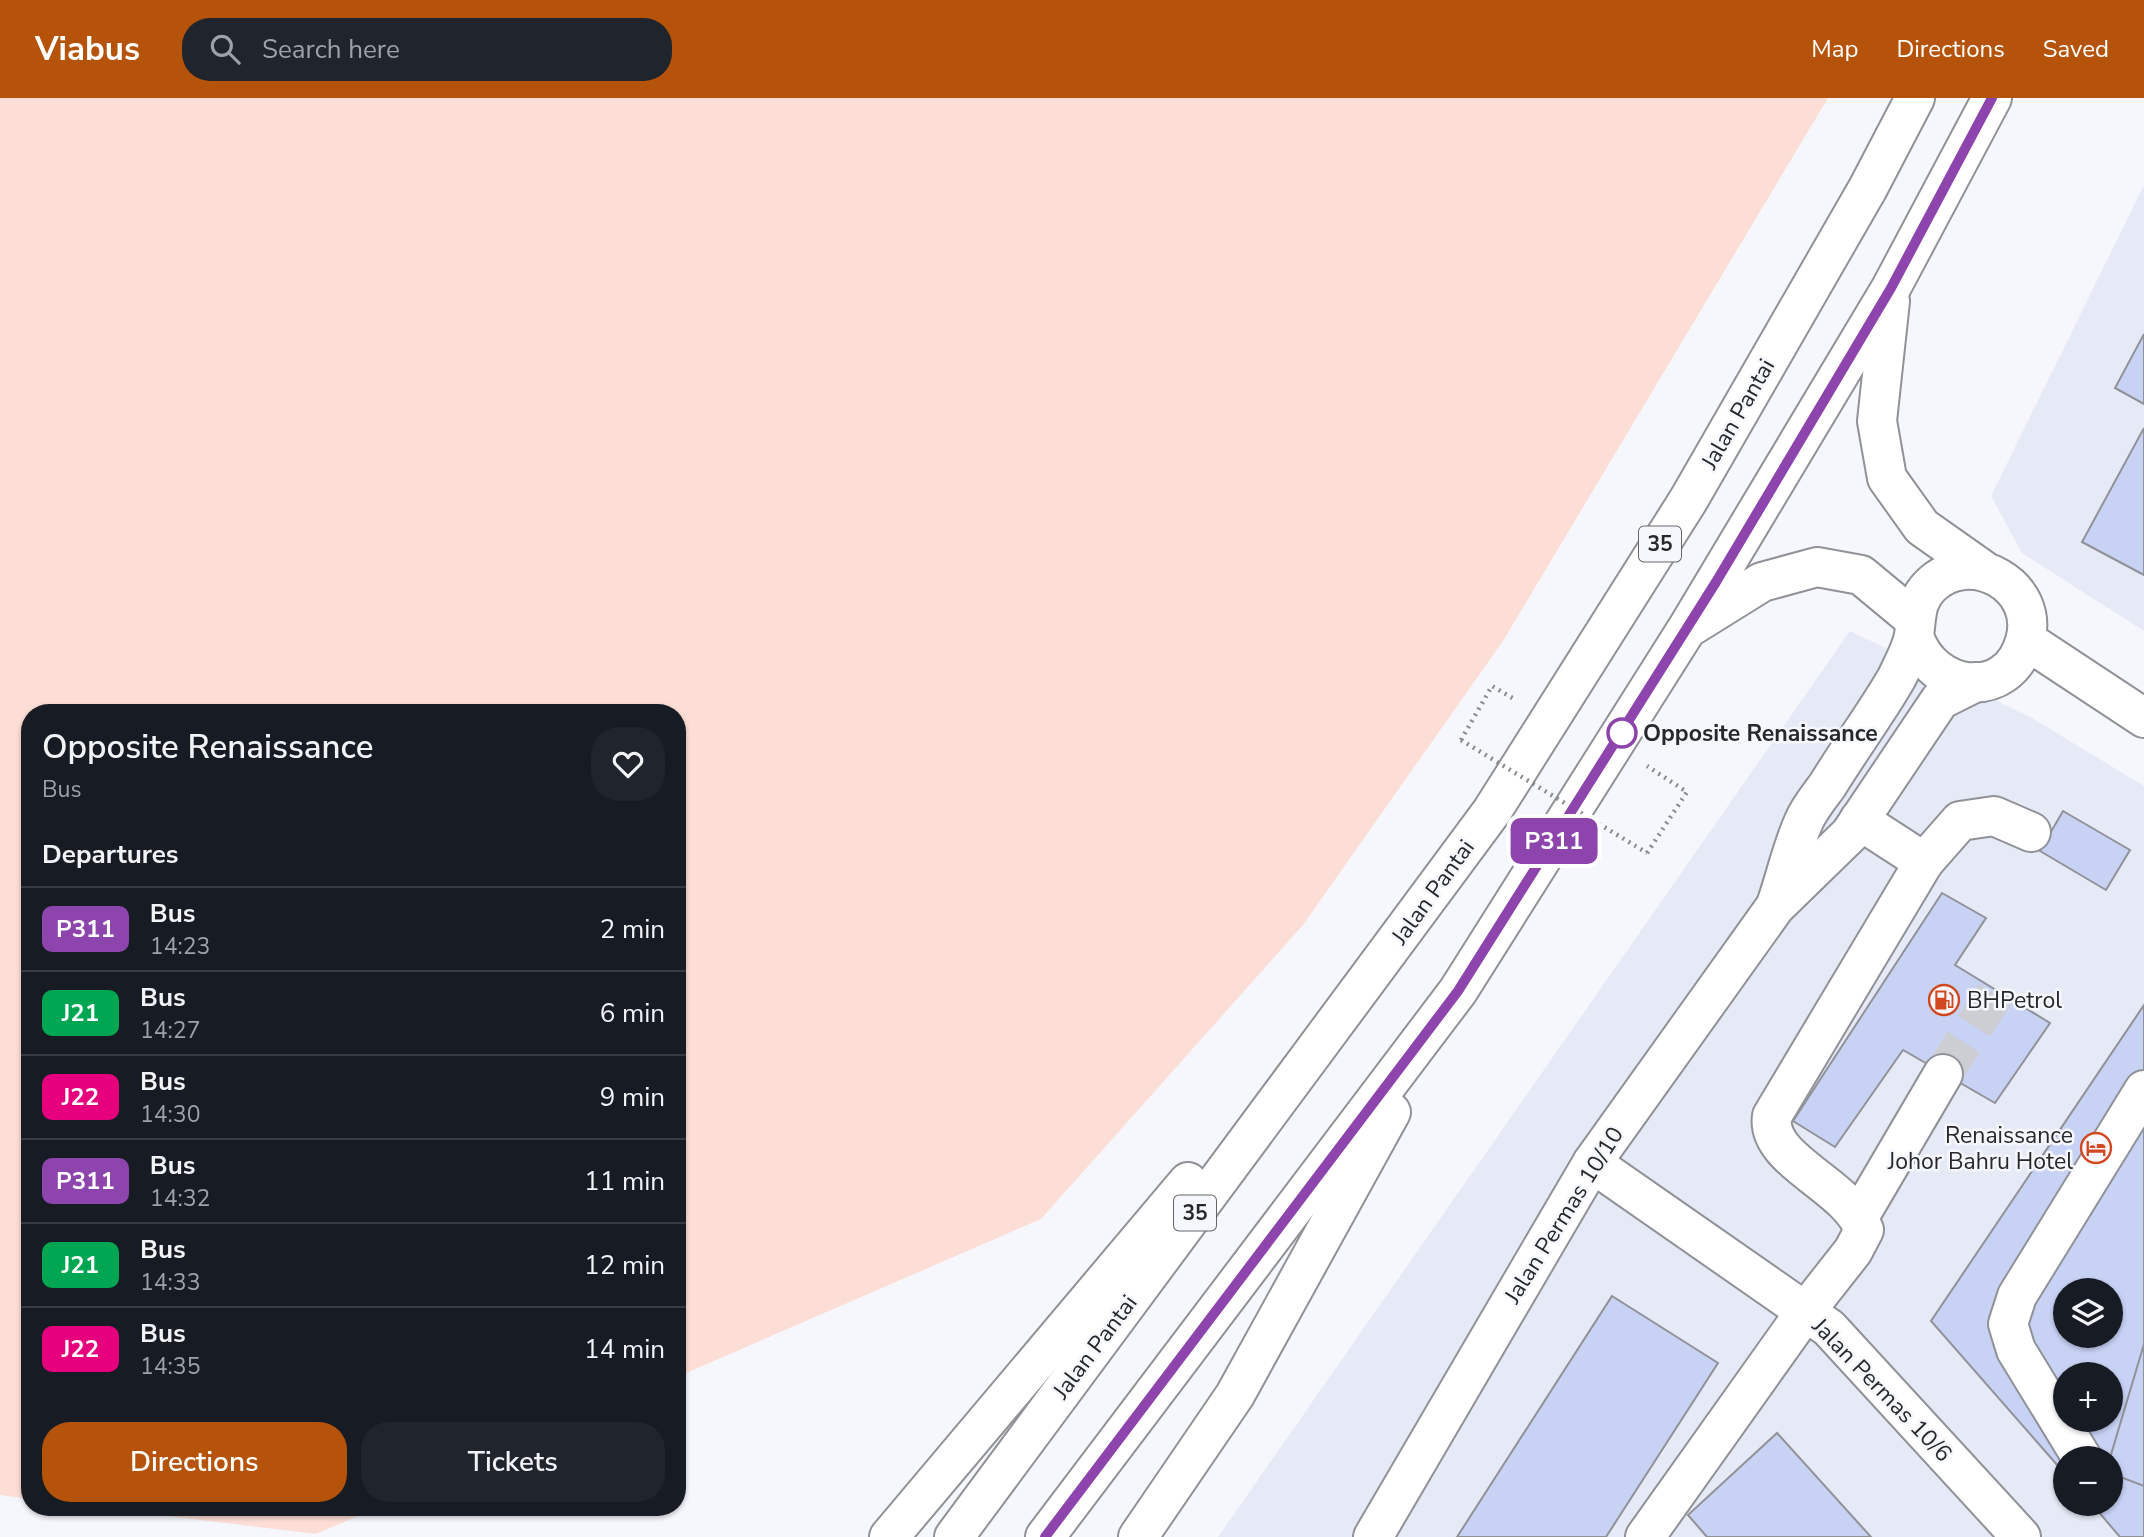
<!DOCTYPE html>
<meta charset="utf-8">
<style>
:root{--surface:#171b24;--page:#20242c;--text:#f1f3f6;--muted:#9ea1a6;--line:#363941;--accent:#b45309}
body{margin:0;font-family:"Nunito Sans",sans-serif;background:var(--page);color:var(--text);height:100vh;display:flex;flex-direction:column;font-size:26px;white-space:nowrap}
*{box-sizing:border-box;margin:0}
p{font-size:23px;color:var(--muted)}
.icon{flex:none;width:38px;height:38px;fill:none;stroke:currentColor;stroke-width:2;stroke-linecap:round;stroke-linejoin:round}
.map{position:relative;flex:1;overflow:hidden}
.side{position:absolute;left:21px;top:606px;width:665px;height:812px;display:flex;flex-direction:column;background:var(--surface);border-radius:28px;box-shadow:0 2px 5px #0004}
.side>*{flex:none}
.badge{padding:0 14px;border-radius:10px;font-size:24px;line-height:46px}
.fabs{position:absolute;left:2053px;top:1180px;display:grid;gap:14px}
.fabs a{display:grid;place-items:center;width:70px;height:70px;border-radius:50%;background:var(--surface);box-shadow:0 2px 5px #0004;font-size:35px}
.map>.badge{position:absolute;translate:-50% -50%;box-shadow:0 0 0 4px #fff}
h2{padding:0 21px;font-size:26px;line-height:63px}
.round{display:grid;place-items:center;flex:none;width:74px;height:74px;border-radius:28px;background:var(--page)}
.head{display:flex;align-items:center;justify-content:space-between;height:119px;padding:0 21px}
h1{font-size:33px;font-weight:600;line-height:52px}
.primary-button{display:flex;gap:14px;margin-top:auto;padding:14px 21px}
.primary-button a{flex:1;height:80px;border-radius:28px;background:var(--accent);color:#fff;font-size:28px;font-weight:600;line-height:80px;text-align:center}
.primary-button a+a{background:var(--page);color:var(--text)}
ul{padding:0;list-style:none}
li{display:flex;align-items:center;gap:21px;height:84px;padding:0 21px;border-top:2px solid var(--line)}
li div{flex:1}
li b{display:block;font-size:26px}
li em{font-style:normal}
li .badge{min-width:77px;font-weight:700;text-align:center}
header{display:flex;align-items:center;gap:42px;box-sizing:border-box;height:98px;padding:0 35px;background:var(--accent);color:#fff}
header strong{font-size:33px}
nav{display:flex;gap:38px;margin-inline-start:auto;font-size:24px}
.search{width:490px;height:63px;background:var(--page);display:flex;align-items:center;gap:18px;box-sizing:border-box;padding:0 24px;border-radius:28px;color:var(--muted);font-size:26px}
.map>svg:first-child{display:block}
</style>
<header>
<strong>Viabus</strong>
<div class="search"><svg class="icon" aria-label="search" viewBox="0 0 24 24"><circle cx="10" cy="10" r="6"/><path d="M15 15l6 6"/></svg>Search here</div>
<nav><a>Map</a><a>Directions</a><a>Saved</a></nav>
</header>
<div class="map">
<svg width="2144" height="1439" viewBox="0 0 2144 1439">
<rect width="100%" height="100%" fill="#f6f7fd"/>
<!-- built -->
<g fill="#e6eaf7" fill-rule="evenodd">
<polygon points="2144,87 2144,533 2022,455 1991,398"/>
<path d="M1850,533L2032,620L2144,688V1439H1218ZM2065,1192H2110V1237H2065ZM2065,1276H2110V1321H2065ZM2065,1360H2110V1405H2065Z"/>
</g>
<!-- green -->
<g fill="#fdded6">
<polygon points="0,0 1828,0 1503,543 1303,827 1041,1121 677,1279 677,614 30,614 30,1401 0,1397"/>
<polygon points="93,1409 379,1409 316,1436"/>
</g>
<!-- building -->
<g fill="#c8d2f5" stroke="#919297" stroke-width="2" fill-rule="evenodd">
<polygon points="2144,236 2144,306 2115,290"/>
<polygon points="2144,330 2144,477 2082,444"/>
<polygon points="2063,713 2130,752 2106,792 2040,753"/>
<polygon points="1942,795 1986,820 1955,867 2050,925 1995,1005 1903,952 1835,1049 1793,1023"/>
<path d="M2144,907V1439H2120L2091,1405H2110V1360H2065V1376L1931,1223ZM2065,1192H2110V1237H2065ZM2065,1276H2110V1321H2065Z"/>
<polygon points="1612,1198 1718,1265 1606,1439 1457,1439"/>
<polygon points="2144,1246 2144,1388 2110,1375 2110,1360"/>
<polygon points="1777,1335 1871,1439 1707,1439 1688,1417"/>
</g>
<g fill="none" stroke-linecap="round" stroke-linejoin="round">
<!-- minor-tunnel -->
<polyline stroke="#cdced3" stroke-width="38" stroke-dasharray="38 19" stroke-linecap="butt" points="1943,976 1997,893"/>
<!-- minor casing -->
<g stroke="#909297" stroke-width="42">
<g id="minor">
<polyline points="2026,542 2144,620"/>
<polyline points="1924,764 1960,723 1994,718 2031,734"/>
<path d="M1777,804C1786,778 1792,749 1804,723C1809,711 1819,699 1827,688C1849,652 1875,617 1896,581C1902,569 1912,550 1914,537C1917,518 1915,503 1930,488C1970,448 2041,488 2025,543C2008,604 1932,594 1914,538"/>
<polyline points="1592,1065 1829,1230 2021,1439"/>
<polyline points="1859,1119 1943,976"/>
<polyline points="2082,1360 2016,1252 2008,1226 2017,1198 2144,992"/>
<polyline points="1373,1439 1592,1065 1775,809 1850,736 1940,602 1976,584"/>
<path d="M1645,1439L1805,1214L1853,1153L1864,1132C1849,1087 1765,1063 1772,1018L1924,764L1859,722"/>
</g>
</g>
<!-- highway casing -->
<g stroke="#909297" stroke-width="42">
<g id="highway">
<polyline points="1890,203 1877,323 1887,380 1922,429 1983,472"/>
<polyline points="1693,527 1762,484 1817,469 1861,477 1914,521"/>
<polyline points="889,1439 1188,1084"/>
<polyline points="954,1439 1492,713 1689,401 1868,90 1915,0"/>
<polyline points="1045,1439 1458,893 1688,529 1891,190 1992,0"/>
<polyline points="1138,1439 1235,1297 1391,1014"/>
</g>
</g>
<!-- path -->
<g stroke="#8a8b8f" stroke-width="4.5" stroke-dasharray="2 5" stroke-linecap="butt">
<polyline points="1461,642 1492,588 1516,602"/>
<polyline points="1647,755 1687,694 1647,668"/>
</g>
<!-- minor -->
<use href="#minor" stroke="#fff" stroke-width="38"/>
<!-- highway -->
<use href="#highway" stroke="#fff" stroke-width="38"/>
<!-- path-bridge -->
<polyline stroke="#8a8b8f" stroke-width="4.5" stroke-dasharray="2 5" stroke-linecap="butt" points="1461,642 1647,755"/>
</g>
<g fill="none" stroke-linecap="round" stroke-linejoin="round">
<!-- line casing -->
<g stroke="#fff" stroke-width="16">
<polyline id="line" points="1045,1439 1458,893 1716,484 1891,190 1992,0"/>
</g>
<!-- line -->
<use href="#line" stroke="#8e44ad" stroke-width="10"/>
</g>
<!-- icons -->
<defs>
<g id="fuel-ring" transform="scale(1.575)"><circle r="9.5" fill="#f6f7fd" stroke="#d14821" stroke-width="1.5"/><path d="M-5.5-6h7V0h2V4h1.3V-2.5L3-4.5l.8-.8L6-3V5H2.5V1h-1V6h-7ZM-4.2-4.7v3.2H.2V-4.7Z" fill="#d14821"/></g>
<g id="hotel-ring" transform="scale(1.575)"><circle r="9.5" fill="#f6f7fd" stroke="#d14821" stroke-width="1.5"/><path d="M-6-4.5h1.5V1H6V5H4.5V3h-9V5H-6ZM-4 0a1.8 1.8 0 1 1 3.6 0ZM.5 0V-2.5h3Q6-2.5 6 0Z" fill="#d14821"/></g>
</defs>
<g fill-rule="evenodd">
<use href="#fuel-ring" x="1944" y="902"/>
<use href="#hotel-ring" x="2096" y="1050"/>
</g>
<!-- markers -->
<circle fill="#fff" stroke="#8e44ad" stroke-width="3.5" cx="1622" cy="635" r="14"/>
<g text-anchor="middle" dominant-baseline="central" stroke-width="5" stroke-linejoin="round" paint-order="stroke">
<!-- shield labels -->
<g fill="#f6f7fd" stroke="#656669" stroke-width="2">
<rect x="1639" y="428.5" width="42" height="35" rx="5"/>
<rect x="1174" y="1097.5" width="42" height="35" rx="5"/>
</g>
<g font-size="21" font-weight="bold" fill="#27282a">
<text x="1660" y="446">35</text>
<text x="1195" y="1115">35</text>
</g>
<!-- street labels -->
<g font-size="23" fill="#27282a" stroke="#f6f7fd">
<text transform="translate(1738 316) rotate(-60)">Jalan Pantai</text>
<text transform="translate(1433 794) rotate(-54)">Jalan Pantai</text>
<text transform="translate(1564 1117) rotate(-58)">Jalan Permas 10/10</text>
<text transform="translate(1095 1249) rotate(-53)">Jalan Pantai</text>
<text transform="translate(1882 1292) rotate(46)">Jalan Permas 10/6</text>
</g>
<!-- stop labels -->
<g font-size="23" font-weight="bold" fill="#27282a" stroke="#f6f7fd" text-anchor="start">
<text x="1643" y="635">Opposite Renaissance</text>
</g>
<!-- poi labels -->
<g font-size="23" fill="#27282a" stroke="#f6f7fd" text-anchor="start">
<text x="1967" y="902">BHPetrol</text>
<text x="2073" y="1037" text-anchor="end">Renaissance<tspan x="2073" dy="26">Johor Bahru Hotel</tspan></text>
</g>
</g>
</svg>
<div class="fabs">
<a><svg class="icon" aria-label="layers" viewBox="0 0 24 24"><path d="M12 4l9 5-9 5-9-5zM3 14l9 5 9-5"/></svg></a>
<a>+</a>
<a>−</a>
</div>
<b class="badge" style="left:1554px;top:743px;background:#8e44ad;color:#fff">P311</b>
<section class="side">
<div class="head"><div><h1>Opposite Renaissance</h1><p>Bus</p></div><a class="round"><svg class="icon" aria-label="heart" viewBox="0 0 24 24"><path d="M12 20l-8-8c-3-5 5-10 8-4 3-6 11-1 8 4z"/></svg></a></div>
<h2>Departures</h2>
<ul>
<li><span class="badge" style="background:#8e44ad;color:#fff">P311</span><div><b>Bus</b><p>14:23</p></div><em>2 min</em></li>
<li><span class="badge" style="background:#00a651;color:#fff">J21</span><div><b>Bus</b><p>14:27</p></div><em>6 min</em></li>
<li><span class="badge" style="background:#e6007e;color:#fff">J22</span><div><b>Bus</b><p>14:30</p></div><em>9 min</em></li>
<li><span class="badge" style="background:#8e44ad;color:#fff">P311</span><div><b>Bus</b><p>14:32</p></div><em>11 min</em></li>
<li><span class="badge" style="background:#00a651;color:#fff">J21</span><div><b>Bus</b><p>14:33</p></div><em>12 min</em></li>
<li><span class="badge" style="background:#e6007e;color:#fff">J22</span><div><b>Bus</b><p>14:35</p></div><em>14 min</em></li>
</ul>
<div class="primary-button"><a>Directions</a><a>Tickets</a></div>
</section>
</div>
